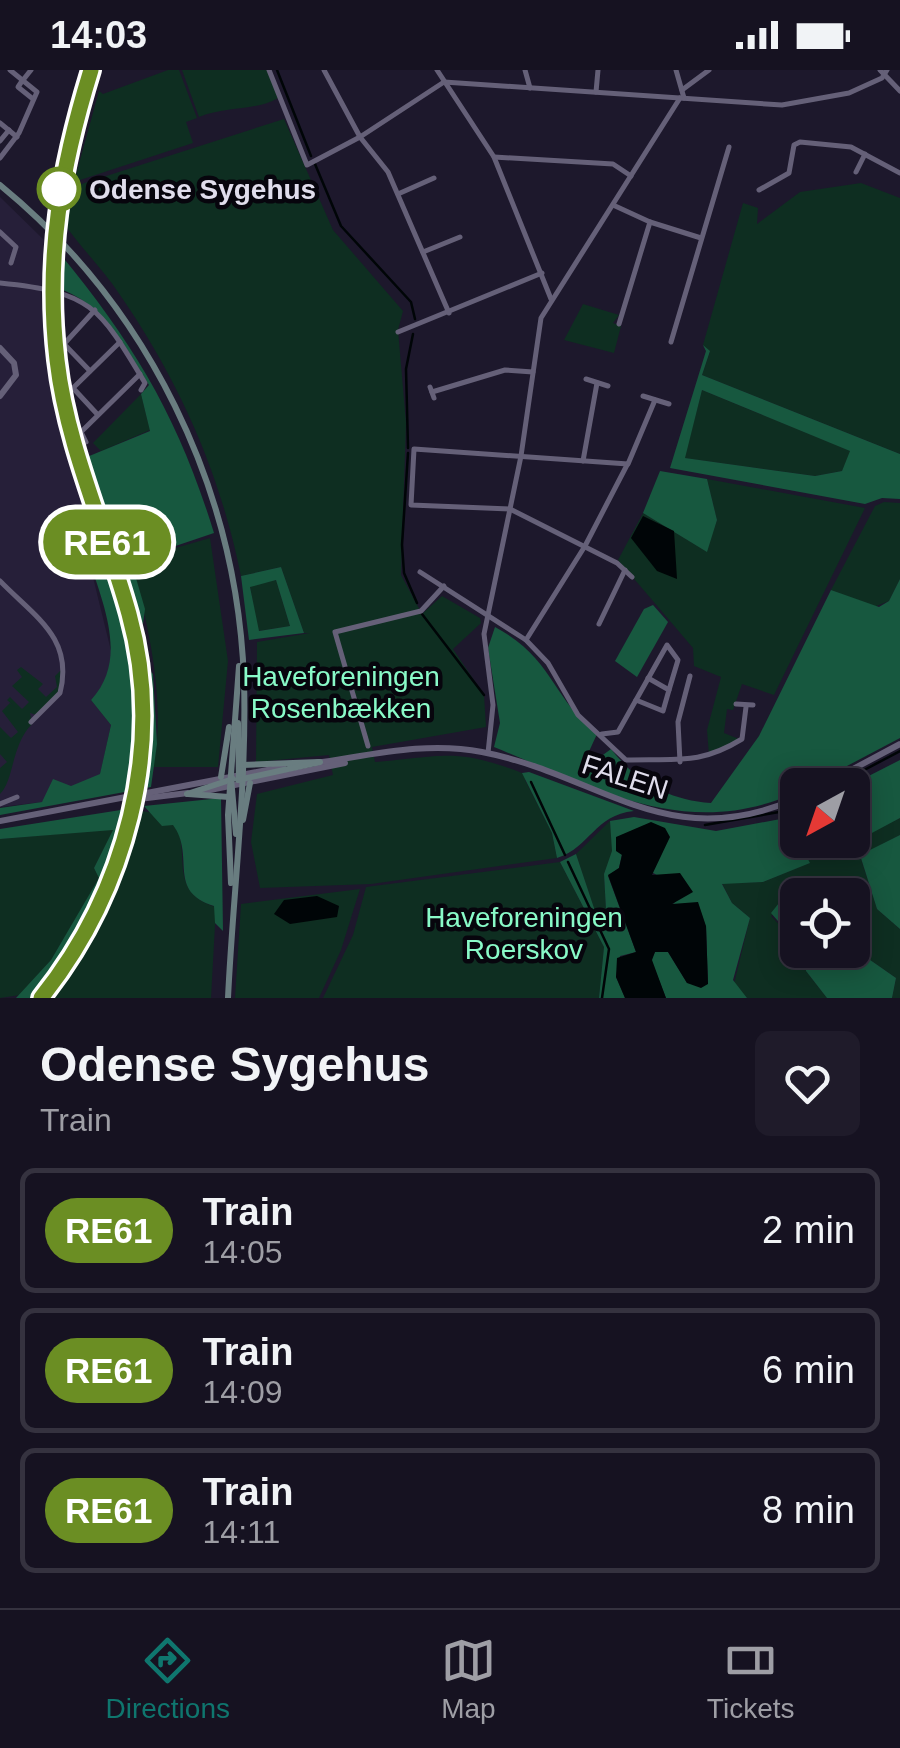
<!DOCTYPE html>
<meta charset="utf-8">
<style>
:root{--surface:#161221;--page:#1f1b2a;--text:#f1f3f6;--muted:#9e9ea5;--line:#35323f;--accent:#0f766e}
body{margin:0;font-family:Helvetica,sans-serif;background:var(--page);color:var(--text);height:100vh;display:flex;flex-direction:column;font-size:38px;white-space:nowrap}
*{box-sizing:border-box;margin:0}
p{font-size:32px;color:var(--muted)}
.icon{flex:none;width:55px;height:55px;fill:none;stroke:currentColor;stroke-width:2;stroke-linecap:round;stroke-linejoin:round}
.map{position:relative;height:928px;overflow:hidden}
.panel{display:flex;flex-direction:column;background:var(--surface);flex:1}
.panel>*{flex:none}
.badge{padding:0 20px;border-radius:32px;font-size:35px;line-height:65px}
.needle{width:65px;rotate:220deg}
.tools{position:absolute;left:780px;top:698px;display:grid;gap:20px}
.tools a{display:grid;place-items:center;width:90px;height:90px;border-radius:15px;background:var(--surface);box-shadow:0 5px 25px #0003,0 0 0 2px var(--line);font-size:50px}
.map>.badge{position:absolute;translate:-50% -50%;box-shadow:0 0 0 5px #fff}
.round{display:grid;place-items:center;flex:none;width:105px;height:105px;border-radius:15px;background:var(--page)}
.head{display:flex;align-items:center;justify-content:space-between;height:170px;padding:0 40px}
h1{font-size:48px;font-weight:700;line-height:75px}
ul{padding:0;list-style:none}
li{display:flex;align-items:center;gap:30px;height:125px;margin:0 20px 15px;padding:0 20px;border:5px solid var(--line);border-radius:15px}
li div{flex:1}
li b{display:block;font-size:38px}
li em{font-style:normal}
li .badge{min-width:110px;font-weight:700;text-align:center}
.status{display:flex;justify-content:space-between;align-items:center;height:70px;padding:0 50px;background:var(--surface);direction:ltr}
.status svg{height:28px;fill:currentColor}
.tab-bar{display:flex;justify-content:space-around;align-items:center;height:140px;border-top:2px solid var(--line);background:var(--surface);font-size:28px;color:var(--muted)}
.tab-bar a{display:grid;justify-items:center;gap:5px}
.tab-bar .current{color:var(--accent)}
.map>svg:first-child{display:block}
</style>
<div class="status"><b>14:03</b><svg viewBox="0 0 49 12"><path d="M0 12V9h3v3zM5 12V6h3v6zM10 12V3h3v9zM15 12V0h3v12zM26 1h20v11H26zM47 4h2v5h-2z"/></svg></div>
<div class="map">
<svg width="900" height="928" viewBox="0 0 900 928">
<rect width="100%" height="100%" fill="#1d182c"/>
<!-- built -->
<polygon fill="#261f39" points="0,127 44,170 41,224 46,292 67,384 98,481 88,487 113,589 107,613 91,630 111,655 100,705 42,732 0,737"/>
<!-- green -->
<g fill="#0e2e21">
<polygon points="168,0 179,0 197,48 186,52 193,73 74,112 99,21 103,24"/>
<path d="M182,0H267L278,28C256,41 227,36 199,47Z"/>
<path d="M284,49L333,160L403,241L398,260L406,353L401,505L422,544L442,526L480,548L481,553L453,579L484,625L486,657L372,677L375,692C446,686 457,677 527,705L525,710L552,763L557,788L371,814L260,818L251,772L257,724L333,705L329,685L256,692L257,572L310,563H304L281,497L241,506C220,403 180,312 120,225C103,199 80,177 63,152L72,117Z"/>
<polygon points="861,113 900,128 900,384 702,305 710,282 703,275 743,133 758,138 757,154 800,122"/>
<polygon points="583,234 619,245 613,253 621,256 614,283 564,270"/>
<polygon points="702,320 851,381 842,401 815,406 684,388"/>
<polygon points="141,324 150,360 101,381 93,373"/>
<polygon points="707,409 865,438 774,625 742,614 733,640 727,639 724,663 739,669 709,685 707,660 721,607 694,596 693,578 618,490 643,443 706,481 717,450"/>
<polygon points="884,432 900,433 900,509 889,531 874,537 831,520 875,436"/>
<path d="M210,468L228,591L218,697H153C167,636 148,551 131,491Z"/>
<polygon points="276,510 290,556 258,561 250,516"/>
<path d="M21,597L43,614L38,619L46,627L57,617L55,606L61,600L60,620L37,645L30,643L32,654C11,675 14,711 0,724V698L7,692L0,684V657L11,668L18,662L2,641L10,633L17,639L7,630L10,627L22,639L29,632L12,616L22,607L17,600Z"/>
<path d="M141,741L171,745C195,780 164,821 216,837L211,928H52C98,873 122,808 141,741Z"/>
<polygon points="797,742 798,770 855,771 900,748 900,765 860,786 877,839 900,859 900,928 892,928 896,908 853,878 852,825 822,825 814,812 771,846 797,873 798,880 804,880 806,901 827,928 747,928 734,914 750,848 732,833 722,813 763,812 809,793 786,748"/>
<polygon points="610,751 613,781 604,804 606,840 598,851 576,784"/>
<polygon points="114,759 94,798 100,808 51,890 20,925 0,928 0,769"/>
<polygon points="560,792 604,877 599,928 323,928 353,865 366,817"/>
<polygon points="360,819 341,880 319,928 235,928 241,834"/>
</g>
<!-- forest -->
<g fill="#17583f" fill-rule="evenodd">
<path d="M56,179C134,273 178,346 214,463L131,491L145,539L143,554L133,541L82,389L150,361L141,324L149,315C124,275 103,232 55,217Z"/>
<path d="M703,275L710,281L702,305L900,384V429L882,428L865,434L670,398L706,281ZM702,320L850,381L842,401L815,406L685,388Z"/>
<polygon points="660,401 707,409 717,450 707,482 643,443"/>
<path d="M98,481L105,485C133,564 138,638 130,721L0,745V738L42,732L53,709L71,716L100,704L111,655L91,630C129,589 103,535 88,486Z"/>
<path d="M281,497L304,563L249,570L241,506ZM276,510L290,556L259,561L250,517Z"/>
<path d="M900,509V668L811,715H798L797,722C688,772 596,719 494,677L500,653L488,578L495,557C554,589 551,627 597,664L586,688L592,693L611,679C636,712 669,730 711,733L759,666L831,520L879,537L889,531Z"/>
<polygon points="653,535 668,552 637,607 615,591 644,539"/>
<polygon points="145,596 153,604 157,674 151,717 139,719 148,662"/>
<polygon points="900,690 900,748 855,772 851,715"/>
<path d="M529,702L634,741C594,745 591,777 557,788L552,763L522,703Z"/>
<path d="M221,728L223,861L215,853L214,836C166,821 196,786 173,755L162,756L144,736Z"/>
<path d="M127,739C111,806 80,876 36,928H16L51,890L99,808L94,798L113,760L0,769V759Z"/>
<polygon points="634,747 716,761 786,748 810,793 763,812 722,814 732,833 750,848 733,910 747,928 666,928 651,890 655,882 668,882 687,913 708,914 706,856 672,835 680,827 660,807 622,784 619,798 608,806 636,882 620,886 616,907 625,928 599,928 604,877 560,792 576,784 598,850 606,840 604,804 612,781 610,751"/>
<polygon points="900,765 900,859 877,839 860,785"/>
<polygon points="814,811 822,825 798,825 797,873 771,843 787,823"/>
<polygon points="853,878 896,908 892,928 827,928 806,901 804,880"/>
</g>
<!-- water -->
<g fill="#000507">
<polygon points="643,446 674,461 677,509 657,501 631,468"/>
<polygon points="651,752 665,758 670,767 652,805 680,803 693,822 672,834 698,832 706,856 708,914 701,918 687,913 668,882 655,882 652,890 666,928 625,928 616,907 617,888 636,882 608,805 619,798 622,785 616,781 616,767"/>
<polygon points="317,826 339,836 337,847 290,854 274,844 284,830"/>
</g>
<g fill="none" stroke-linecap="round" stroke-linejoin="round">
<!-- stream -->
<g stroke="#000507" stroke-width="2.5">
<polyline points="277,0 311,86"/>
<polyline points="315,94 341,156 411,232 415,249"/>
<polyline points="408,378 406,299 413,264"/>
<polyline points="408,383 402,475 404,503 417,533"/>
<polyline points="422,544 484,625"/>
<polyline points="531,712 565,785"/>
<polyline points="836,715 900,681"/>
<polyline points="705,755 779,742"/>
<polyline points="568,792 609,879 602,928"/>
</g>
<!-- minor -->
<g stroke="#656078" stroke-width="5">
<polyline points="269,0 307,95 360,67 444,12 782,35 849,23 882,8 887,0"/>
<polyline points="324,0 360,67 388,102 449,243"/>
<polyline points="437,0 494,87 551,229"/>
<polyline points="525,0 530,18"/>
<polyline points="676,0 684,28"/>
<polyline points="880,0 900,21"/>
<polyline points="23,10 31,0"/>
<polyline points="22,11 18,17 33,29"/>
<polyline points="682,20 709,0"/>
<polyline points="596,22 598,0"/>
<polyline points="0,53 17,67"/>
<polyline points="0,71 9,60"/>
<polyline points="494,87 613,94 631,106"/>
<polyline points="0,88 19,63 37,22 10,0"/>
<polyline points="856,102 865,84"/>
<polyline points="759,120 789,103 794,75 800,72 851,77 900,103"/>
<polyline points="398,124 434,108"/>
<polyline points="613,135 650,152 701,168"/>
<polyline points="0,162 16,177 11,193"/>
<polyline points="423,182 460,167"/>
<path d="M0,213C91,222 99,236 145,313L141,320"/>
<polyline points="619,254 650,152"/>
<polyline points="398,262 542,203"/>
<polyline points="671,272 729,77"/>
<polyline points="90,301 64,274 95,240"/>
<polyline points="586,309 608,316"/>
<polyline points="430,317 434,328"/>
<polyline points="432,322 505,300 533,302"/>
<polyline points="643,326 669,334"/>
<polyline points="98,345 73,318 120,272"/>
<polyline points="86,372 81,362 140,304"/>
<polyline points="583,391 597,313"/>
<path d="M420,502L526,570L548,593L578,645L626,690C675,688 698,696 742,669L746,637"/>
<polyline points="632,507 617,493 510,439 411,435 414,379 628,394 655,330"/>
<path d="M0,511C35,547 74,568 60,623L31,652"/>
<polyline points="599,554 625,500"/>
<polyline points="526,570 585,476 627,395"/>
<polyline points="636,630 663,641 669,620 648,608"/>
<polyline points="736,634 753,635"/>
<polyline points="602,664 618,662 667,575 678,590 669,620"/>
<polyline points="368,676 335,562 421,541 444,516"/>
<polyline points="488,683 493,635 484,564 521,386 541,248 680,28"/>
<polyline points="680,692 678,652 690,606"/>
<polyline points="0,734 17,727"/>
</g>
<!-- tertiary -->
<g stroke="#656078" stroke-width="6">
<polyline points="0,278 14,293 16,305 0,326"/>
<path d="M316,693C372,685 426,671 482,682C602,705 666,786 798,728"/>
<polyline points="823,715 900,674"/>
<polyline points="205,721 345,693"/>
<polyline points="131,730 188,723"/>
<polyline points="0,751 283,697"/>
</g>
<!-- secondary -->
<g stroke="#697d80" stroke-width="6">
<path d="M0,115C148,236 237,418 244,610C247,716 233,823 228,928"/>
<polyline points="238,653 239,710"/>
<polyline points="242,695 319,692"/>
<polyline points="221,707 229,657"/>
<polyline points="231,708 236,764"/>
<polyline points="238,710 320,692"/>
<polyline points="187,724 233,709"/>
<polyline points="188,724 229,727"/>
<polyline points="243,750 250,713"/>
<polyline points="231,813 228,745 239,596"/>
</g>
<!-- rail casing -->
<g stroke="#cbc8d8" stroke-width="6">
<path id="rail" d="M41,928C126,823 166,677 129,544C106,460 67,378 57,290C45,189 61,97 91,0"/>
</g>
<!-- rail -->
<use href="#rail" stroke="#07050d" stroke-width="2.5" stroke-dasharray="8" stroke-linecap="butt"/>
</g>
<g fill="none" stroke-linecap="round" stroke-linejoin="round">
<!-- line casing -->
<g stroke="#fff" stroke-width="22">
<path id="line" d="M41,928C125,823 166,677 129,544C106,460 67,378 57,290C45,188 61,97 91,0"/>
</g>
<!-- line -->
<use href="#line" stroke="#6b8e23" stroke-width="15"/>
</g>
<!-- markers -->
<circle fill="#fff" stroke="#6b8e23" stroke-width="5" cx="59" cy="119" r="20"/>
<g text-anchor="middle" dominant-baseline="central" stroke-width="9" stroke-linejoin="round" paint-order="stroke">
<!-- stop labels -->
<g font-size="28" font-weight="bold" fill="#e0ddec" stroke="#07050d" text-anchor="start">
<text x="89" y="119">Odense Sygehus</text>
</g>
<!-- park labels -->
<g font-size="28" fill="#89fac8" stroke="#07050d">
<text x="341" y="606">Haveforeningen<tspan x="341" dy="32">Rosenbækken</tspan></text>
<text x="524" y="847">Haveforeningen<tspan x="524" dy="32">Roerskov</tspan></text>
</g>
<!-- street labels -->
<g font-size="28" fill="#e0ddec" stroke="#07050d">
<text transform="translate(625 707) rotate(18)">FALEN</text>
</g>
</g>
</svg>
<div class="tools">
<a><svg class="needle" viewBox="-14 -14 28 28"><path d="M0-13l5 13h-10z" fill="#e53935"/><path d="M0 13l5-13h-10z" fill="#9e9ea5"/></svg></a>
<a><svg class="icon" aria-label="locate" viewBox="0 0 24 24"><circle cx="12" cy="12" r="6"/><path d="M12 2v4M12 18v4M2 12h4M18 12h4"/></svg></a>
</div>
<b class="badge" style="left:107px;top:472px;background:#6b8e23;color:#fff">RE61</b>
</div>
<section class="panel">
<div class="head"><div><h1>Odense Sygehus</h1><p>Train</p></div><a class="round"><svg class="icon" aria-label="heart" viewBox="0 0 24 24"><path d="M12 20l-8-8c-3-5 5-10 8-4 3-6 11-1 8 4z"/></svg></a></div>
<ul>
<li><span class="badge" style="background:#6b8e23;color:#fff">RE61</span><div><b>Train</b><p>14:05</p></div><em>2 min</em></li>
<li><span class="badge" style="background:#6b8e23;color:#fff">RE61</span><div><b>Train</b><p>14:09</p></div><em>6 min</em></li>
<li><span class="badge" style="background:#6b8e23;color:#fff">RE61</span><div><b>Train</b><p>14:11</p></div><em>8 min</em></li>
</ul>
</section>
<nav class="tab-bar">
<a class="current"><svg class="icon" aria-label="directions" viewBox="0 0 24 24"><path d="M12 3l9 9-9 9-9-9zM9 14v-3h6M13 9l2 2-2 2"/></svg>Directions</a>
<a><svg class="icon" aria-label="map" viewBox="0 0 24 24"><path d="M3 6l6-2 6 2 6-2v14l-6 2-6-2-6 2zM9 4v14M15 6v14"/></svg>Map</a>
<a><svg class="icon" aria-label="tickets" viewBox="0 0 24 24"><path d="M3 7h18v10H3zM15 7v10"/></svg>Tickets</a>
</nav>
